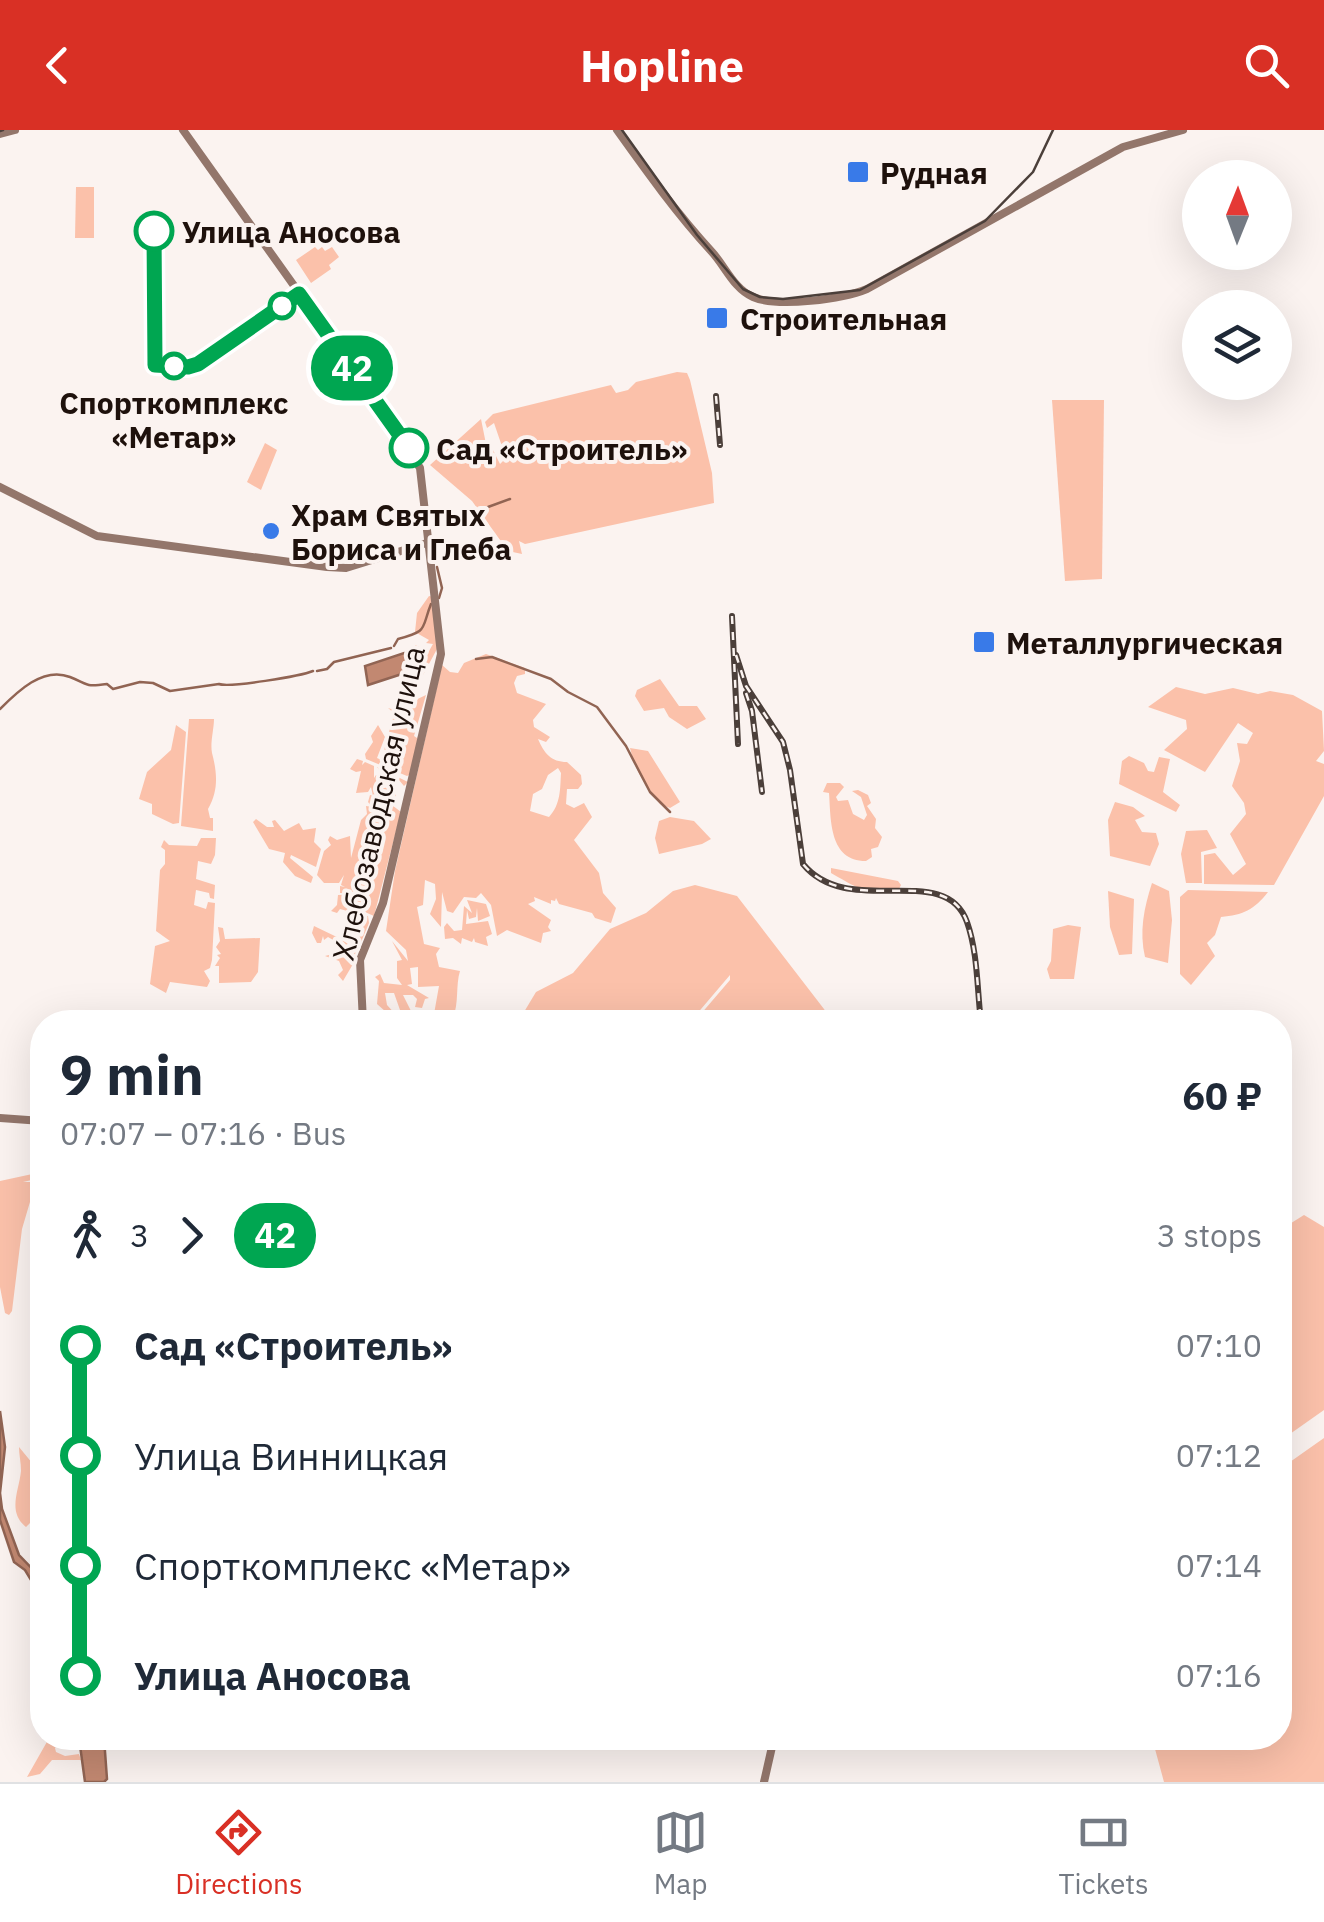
<!DOCTYPE html>
<meta charset="utf-8">
<style>
:root{--surface:#fff;--page:#f2f2f3;--text:#1f2937;--muted:#747a83;--line:#e0e1e3;--accent:#d93025}
body{margin:0;font-family:"IBM Plex Sans",sans-serif;background:var(--page);color:var(--text);height:100vh;display:flex;flex-direction:column;font-size:38px;white-space:nowrap}
*{box-sizing:border-box;margin:0}
p{font-size:32px;color:var(--muted)}
.icon{flex:none;width:55px;height:55px;fill:none;stroke:currentColor;stroke-width:2;stroke-linecap:round;stroke-linejoin:round}
.map{position:relative;flex:1;overflow:hidden}
.panel{position:absolute;left:30px;top:880px;width:1262px;height:740px;display:flex;flex-direction:column;background:var(--surface);border-radius:40px;box-shadow:0 10px 40px #0002}
.panel>*{flex:none}
.badge{padding:0 20px;border-radius:32px;font-size:35px;line-height:65px}
.needle{width:65px;rotate:1deg}
.fabs{position:absolute;left:1182px;top:30px;display:grid;gap:20px}
.fabs a{display:grid;place-items:center;width:110px;height:110px;border-radius:50%;background:var(--surface);box-shadow:0 10px 40px #0002;font-size:50px}
.map>.badge{position:absolute;translate:-50% -50%;box-shadow:0 0 0 5px #fff}
.legs{display:flex;align-items:center;gap:15px;height:110px;padding:0 30px;font-size:32px}
.legs p{margin-inline-start:auto}
.overview{display:flex;align-items:center;justify-content:space-between;height:170px;padding:0 30px}
h1{font-size:55px;font-weight:800;line-height:75px}
ul{padding:0 30px;list-style:none}
li{display:flex;align-items:center;gap:35px;height:110px;font-size:38px}
li i{display:grid;place-items:center;width:15px;height:100%;margin:0 12px;background:currentColor}
li i::after{content:'';width:25px;height:25px;margin:-12px;border:8px solid;border-radius:50%;background:var(--surface)}
li p{margin-inline-start:auto}
li:first-child i{background:linear-gradient(#0000 50%,currentColor 0)}
li:last-child i{background:linear-gradient(currentColor 50%,#0000 0)}
header{display:flex;justify-content:space-between;align-items:center;height:130px;padding:0 30px;background:var(--accent);color:#fff;font-size:45px;font-weight:800}
.tab-bar{display:flex;justify-content:space-around;align-items:center;height:140px;border-top:2px solid var(--line);background:var(--surface);font-size:28px;color:var(--muted)}
.tab-bar a{display:grid;justify-items:center;gap:5px}
.tab-bar .active{color:var(--accent)}
.map>svg:first-child{display:block}
</style>
<header><svg class="icon" aria-label="back" viewBox="0 0 24 24"><path d="M15 5l-7 7 7 7"/></svg>Hopline<svg class="icon" aria-label="search" viewBox="0 0 24 24"><circle cx="10" cy="10" r="6"/><path d="M15 15l6 6"/></svg></header>
<div class="map">
<svg width="1324" height="1652" viewBox="0 0 1324 1652">
<rect width="100%" height="100%" fill="#fbf3f0"/>
<!-- green -->
<g fill="#fbc1aa" fill-rule="evenodd">
<polygon points="76,57 94,57 94,108 75,108"/>
<polygon points="315,117 318,120 322,117 325,121 332,117 339,127 329,135 331,139 311,153 296,130"/>
<polygon points="677,242 687,243 690,250 712,343 714,373 525,414 519,411 522,424 508,421 472,371 430,335 481,289 486,314 491,316 500,334 506,328 494,293 487,298 485,292 493,284 611,255 616,263 628,260 636,252"/>
<polygon points="1052,270 1104,270 1102,449 1065,451"/>
<polygon points="265,313 277,320 261,360 247,352"/>
<polygon points="429,466 434,467 437,519 423,545 415,515 429,521 433,514 426,513 429,510 415,502 417,483"/>
<path d="M486,524L525,538V544L517,546L514,553L517,563L546,574L533,590L534,597L550,607L546,612L538,609C544,623 551,632 567,632L581,645L582,654L578,659H567L566,674L574,678L584,673L592,687L574,710L599,743L603,763L616,778L611,793L595,788L592,783L559,774L556,768L555,771L551,770V774L534,767L535,771L528,774L551,790L548,797L551,801L543,803L541,813L507,800L497,806L491,775L481,763L476,768L464,767L453,783L447,781L442,762L441,797L430,784L436,769L435,754L425,750L423,775L417,777L424,814L440,818L436,824L439,837L460,841C455,857 460,876 451,892H398L400,880L394,863H385L387,875L397,886L396,891H384L386,882L377,874L379,851L375,847L380,844L384,853L402,855L397,848V831L402,830L392,811L408,831L406,820L386,801L395,741L442,535L450,542L458,543L464,533ZM558,638L561,643C560,659 561,674 549,687L530,681L533,664L542,659L548,645ZM418,837V857L439,856L434,884L411,881L403,865H413L417,869L415,877L422,878L425,869L429,868L407,855L412,854L410,838Z"/>
<polygon points="660,549 679,576 697,576 706,589 687,599 669,587 664,578 644,581 635,566 637,560"/>
<polygon points="1176,557 1205,564 1233,558 1258,564 1270,561 1293,565 1322,581 1324,621 1316,631 1324,634 1324,666 1274,755 1204,754 1204,725 1215,723 1233,745 1246,734 1230,704 1246,684 1244,673 1232,656 1240,631 1237,613 1247,614 1253,603 1238,593 1205,642 1164,620 1187,599 1186,590 1148,577"/>
<path d="M426,565L414,606L417,608L418,606L411,644L407,646L366,629L365,624L373,612L371,606L378,595L385,607L377,628L386,632C380,616 392,600 394,583L388,578L394,580Z"/>
<path d="M189,589H214C214,599 210,613 212,623C217,642 219,660 208,679L210,688H213V701L181,696Z"/>
<polygon points="176,595 186,602 179,693 173,694 152,684 152,674 139,669 147,642 171,620"/>
<path d="M630,618L648,621L680,672L670,678L660,674C644,651 637,646 630,618Z"/>
<polygon points="1129,626 1144,633 1148,641 1154,642 1159,627 1170,629 1163,662 1180,675 1176,682 1119,654 1122,631"/>
<polygon points="357,629 363,631 362,635 365,632 374,636 374,648 376,645 386,648 377,637 408,652 404,656 399,650 391,655 396,664 394,672 388,672 401,682 374,786 365,782 366,774 350,773 363,775 361,785 368,786 369,793 359,817 345,808 351,804 355,789 358,791 354,807 364,793 357,788 358,784 340,779 337,783 331,781 337,775 338,765 365,764 340,763 340,756 345,757 341,755 344,745 339,753 324,753 317,745 324,721 331,715 328,710 330,706 337,710 350,706 351,728 361,690 367,684 366,676 372,677 368,672 370,665 373,666 371,657 368,662 356,663 361,641 356,642 350,639"/>
<path d="M827,653H840L844,657L836,667L838,671L848,670L853,684L864,690L867,685L861,667L852,661L858,660L868,665L871,673L867,676L876,689L875,698L882,707L878,717L871,719L872,727L866,731C829,731 831,690 829,663L823,662Z"/>
<polygon points="1115,672 1133,677 1145,686 1135,690 1142,702 1156,703 1159,714 1150,736 1110,726 1108,690"/>
<polygon points="670,687 694,691 711,709 702,714 659,724 655,708 659,691"/>
<polygon points="256,689 267,697 274,697 272,691 275,690 284,701 299,693 303,700 316,698 314,712 321,719 316,737 291,725 290,728 313,747 311,753 295,746 283,732 285,723 269,719 253,692"/>
<polygon points="1207,700 1217,718 1201,722 1202,753 1186,753 1181,724 1186,701"/>
<polygon points="201,708 216,708 215,725 211,734 198,731 196,749 215,755 214,769 210,768 209,763 196,760 194,775 206,779 208,772 215,773 212,830 210,838 204,841 210,851 207,857 170,852 166,863 150,854 155,816 170,811 156,801 160,740 165,734 165,720 161,717 164,710 169,715 197,716"/>
<path d="M831,738L898,751L901,755L899,759C864,764 859,759 831,743Z"/>
<path d="M1152,753L1169,761L1172,790L1168,833L1145,827C1139,801 1144,778 1152,753Z"/>
<polygon points="695,755 737,766 834,892 694,892 730,850 730,845 690,892 518,892 536,862 573,843 610,799 646,783 673,761"/>
<path d="M1188,760L1268,762C1254,780 1243,785 1221,787L1215,805L1207,813L1215,826L1191,855L1180,844V767Z"/>
<polygon points="1108,761 1134,769 1132,824 1119,825 1110,797"/>
<polygon points="467,770 486,774 490,786 478,791 477,778 476,787 469,789 467,780 466,794 488,791 492,804 486,807 488,816 475,812 474,808 472,812 462,808 461,814 453,808 445,809 444,797 447,793 454,801 462,800 464,776 472,783"/>
<polygon points="1068,795 1081,797 1074,849 1050,849 1047,839 1051,831 1053,799"/>
<polygon points="314,796 341,809 356,820 353,834 343,851 338,845 343,840 339,831 325,826 340,822 340,814 328,807 324,810 323,806 321,813 317,813 312,803"/>
<polygon points="218,797 223,798 225,809 260,808 258,842 251,852 219,853 219,836 215,836 220,828 217,825 221,824 216,817 220,811"/>
<polygon points="37,1043 36,1049 23,1052 33,1052 35,1055 22,1099 12,1181 9,1185 5,1183 0,1157 0,1051"/>
<polygon points="1304,1085 1324,1097 1324,1280 1280,1311 1280,1100"/>
<polygon points="1324,1308 1324,1652 1164,1652 1152,1608 1280,1608 1280,1339"/>
<path d="M19,1317L42,1345V1393L34,1389L26,1397C7,1382 19,1361 21,1341C21,1333 19,1324 19,1317Z"/>
<polygon points="56,1608 64,1608 55,1618 56,1622 65,1626 79,1624 81,1630 52,1630 40,1644 27,1647 48,1610"/>
</g>
<!-- water -->
<g fill="#c28871" stroke="#916453" stroke-width="2.5">
<polygon points="404,523 411,526 411,541 368,555 365,536"/>
<polygon points="0,1281 5,1317 0,1363 2,1379 19,1425 42,1449 42,1468 25,1440 14,1432 0,1390"/>
<polygon points="79,1608 104,1608 107,1649 104,1652 85,1652"/>
</g>
<g fill="none" stroke-linecap="round" stroke-linejoin="round">
<!-- stream -->
<g stroke="#916453" stroke-width="2.5">
<polyline points="488,377 510,369"/>
<polyline points="437,437 442,458 439,468"/>
<path d="M394,516L398,509C429,501 421,499 431,474"/>
<polyline points="476,529 492,527 551,549 568,562 597,577 626,616 650,662 670,682"/>
<polyline points="317,541 327,539 334,532 391,518"/>
<path d="M0,579C17,562 43,536 70,547C90,555 85,557 107,554L113,559L140,552L153,553L170,561L219,554C229,558 301,546 313,541"/>
</g>
<!-- major -->
<g stroke="#93766b" stroke-width="8">
<polyline points="183,0 387,286 420,338 441,524 383,773 360,830 363,892"/>
<path d="M617,0C647,42 677,84 712,122C725,136 734,159 753,167C778,178 843,169 867,159L1123,17L1183,0"/>
<polyline points="0,4 15,0"/>
<polyline points="0,357 97,406 327,437 346,438 430,412"/>
<polyline points="0,988 42,991"/>
<polyline points="764,1652 774,1608"/>
</g>
<!-- tram -->
<g stroke="#4b3f3a" stroke-width="2.5">
<polyline points="622,0 697,105 743,159 760,167 783,169 860,160 985,91 1033,42 1053,0"/>
<polyline points="0,1 3,0"/>
</g>
<!-- rail casing -->
<g stroke="#4b3f3a" stroke-width="6">
<g id="rail">
<polyline points="716,266 720,315"/>
<polyline points="732,486 738,614"/>
<path d="M736,525L746,556L783,612L790,640L803,734C849,790 945,730 967,792C978,823 977,860 981,892"/>
<polyline points="746,563 752,581 762,662"/>
</g>
</g>
<!-- rail -->
<use href="#rail" stroke="#fbf3f0" stroke-width="2.5" stroke-dasharray="8" stroke-linecap="butt"/>
</g>
<g fill="none" stroke-linecap="round" stroke-linejoin="round">
<!-- line-1 casing -->
<g stroke="#fff" stroke-width="22">
<polyline id="line-1" points="154,101 155,235 188,237 198,234 299,164 409,318"/>
</g>
<!-- line-1 -->
<use href="#line-1" stroke="#00a651" stroke-width="15"/>
</g>
<!-- markers -->
<g fill="#397ae8" stroke="#fbf3f0" stroke-width="4">
<rect x="846" y="30" width="24" height="24" rx="5"/>
<rect x="705" y="176" width="24" height="24" rx="5"/>
<circle cx="271" cy="401" r="10"/>
<rect x="972" y="500" width="24" height="24" rx="5"/>
</g>
<g fill="#fff" stroke="#00a651" stroke-width="5">
<circle cx="154" cy="101" r="18"/>
<circle cx="282" cy="176" r="12"/>
<circle cx="174" cy="236" r="12"/>
<circle cx="409" cy="318" r="18"/>
</g>
<g text-anchor="middle" dominant-baseline="central" stroke-width="8" stroke-linejoin="round" paint-order="stroke">
<!-- poi labels -->
<g font-size="30" font-weight="bold" fill="#1e110c" stroke="#fbf3f0" text-anchor="start">
<text x="880" y="42">Рудная</text>
<text x="740" y="188">Строительная</text>
<text x="291" y="384">Храм Святых<tspan x="291" dy="34">Бориса и Глеба</tspan></text>
<text x="1006" y="512">Металлургическая</text>
</g>
<!-- stop labels -->
<g font-size="30" font-weight="bold" fill="#1e110c" stroke="#fbf3f0" text-anchor="start">
<text x="182" y="101">Улица Аносова</text>
<text x="174" y="272" text-anchor="middle">Спорткомплекс<tspan x="174" dy="34">«Метар»</tspan></text>
<text x="436" y="318">Сад «Строитель»</text>
</g>
<!-- street labels -->
<g font-size="30" fill="#1e110c" stroke="#fbf3f0">
<text transform="translate(378 673) rotate(-77)">Хлебозаводская улица</text>
</g>
</g>
</svg>
<div class="fabs">
<a><svg class="needle" viewBox="-14 -14 28 28"><path d="M0-13l5 13h-10z" fill="#e53935"/><path d="M0 13l5-13h-10z" fill="#747a83"/></svg></a>
<a><svg class="icon" aria-label="layers" viewBox="0 0 24 24"><path d="M12 4l9 5-9 5-9-5zM3 14l9 5 9-5"/></svg></a>
</div>
<b class="badge" style="left:352px;top:238px;background:#00a651;color:#fff">42</b>
<section class="panel">
<div class="overview"><div><h1>9 min</h1><p>07:07 – 07:16 · Bus</p></div><b>60 ₽</b></div>
<div class="legs"><svg class="icon" aria-label="walk" viewBox="0 0 24 24"><circle cx="13" cy="4" r="2"/><path d="M13 8l-2 6 4 7M11 14l-3 7M7 12l3-4h3l4 4"/></svg>3<svg class="icon" aria-label="forward" viewBox="0 0 24 24"><path d="M9 5l7 7-7 7"/></svg><b class="badge" style="background:#00a651;color:#fff">42</b><p>3 stops</p></div>
<ul>
<li><i style="color:#00a651"></i><b>Сад «Строитель»</b><p>07:10</p></li>
<li><i style="color:#00a651"></i><span>Улица Винницкая</span><p>07:12</p></li>
<li><i style="color:#00a651"></i><span>Спорткомплекс «Метар»</span><p>07:14</p></li>
<li><i style="color:#00a651"></i><b>Улица Аносова</b><p>07:16</p></li>
</ul>
</section>
</div>
<nav class="tab-bar">
<a class="active"><svg class="icon" aria-label="directions" viewBox="0 0 24 24"><path d="M12 3l9 9-9 9-9-9zM9 14v-3h6M13 9l2 2-2 2"/></svg>Directions</a>
<a><svg class="icon" aria-label="map" viewBox="0 0 24 24"><path d="M3 6l6-2 6 2 6-2v14l-6 2-6-2-6 2zM9 4v14M15 6v14"/></svg>Map</a>
<a><svg class="icon" aria-label="tickets" viewBox="0 0 24 24"><path d="M3 7h18v10H3zM15 7v10"/></svg>Tickets</a>
</nav>
